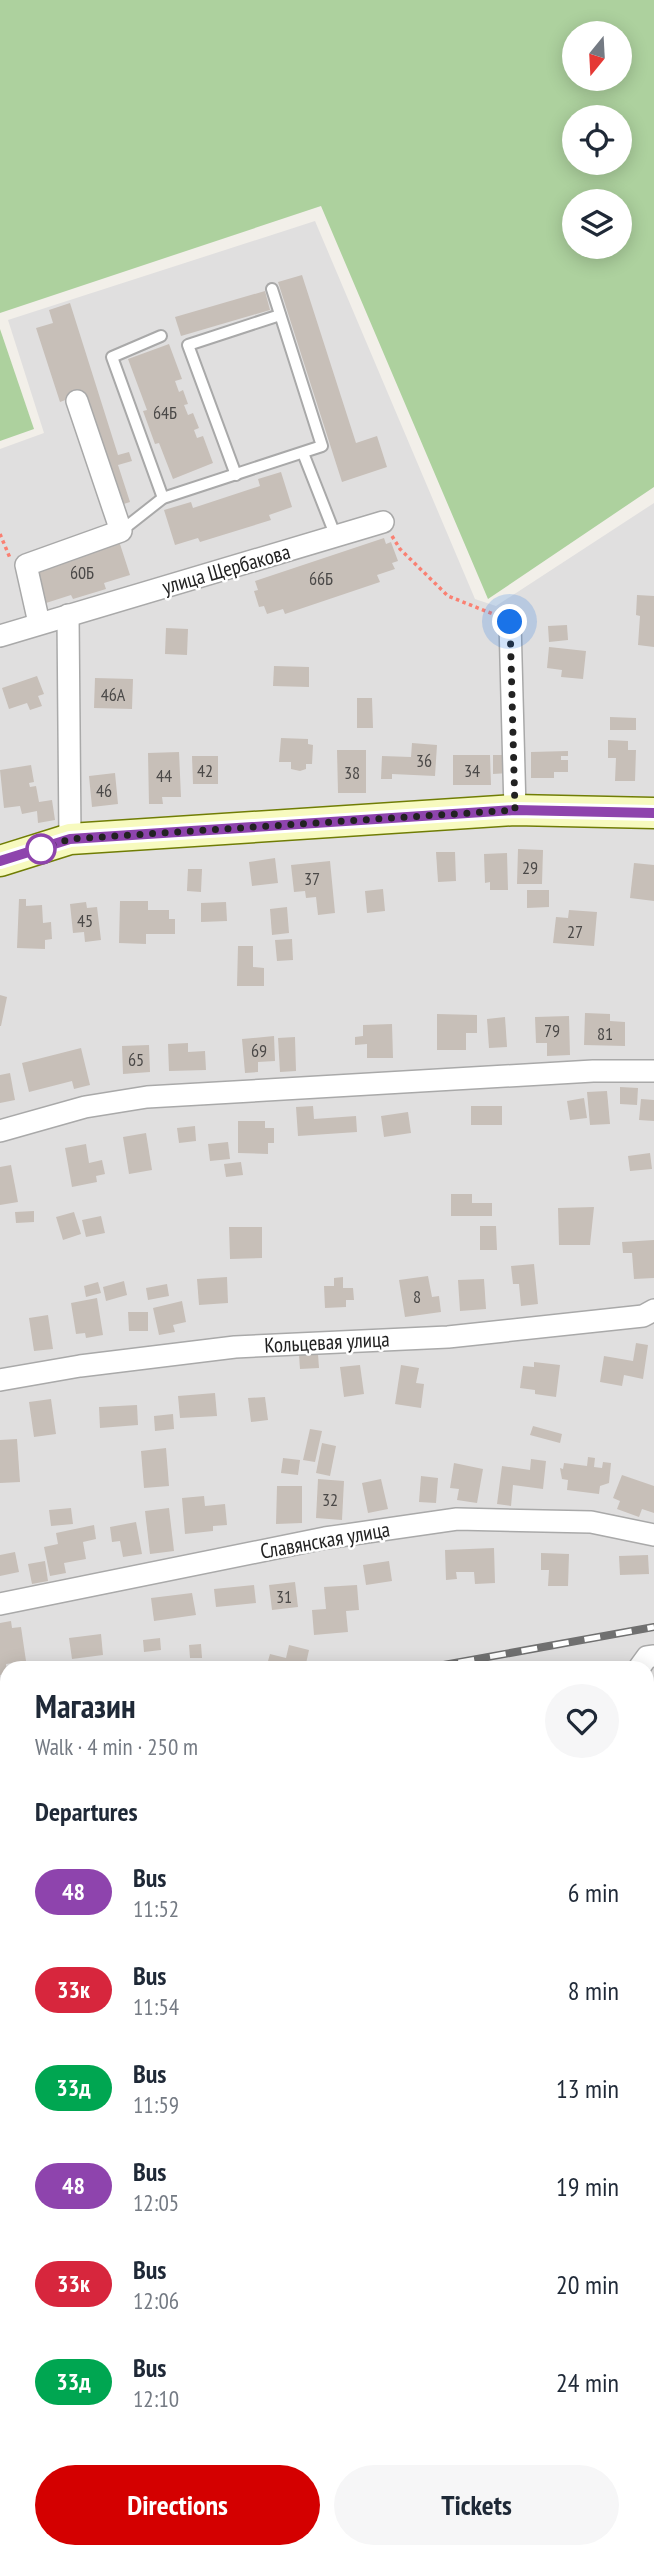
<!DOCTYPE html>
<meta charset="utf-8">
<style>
:root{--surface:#fff;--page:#f6f6f7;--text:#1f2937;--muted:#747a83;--accent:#d40000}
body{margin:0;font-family:"PT Sans Narrow",sans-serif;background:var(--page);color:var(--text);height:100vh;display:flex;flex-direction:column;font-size:26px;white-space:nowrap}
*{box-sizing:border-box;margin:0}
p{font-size:23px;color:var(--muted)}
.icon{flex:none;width:38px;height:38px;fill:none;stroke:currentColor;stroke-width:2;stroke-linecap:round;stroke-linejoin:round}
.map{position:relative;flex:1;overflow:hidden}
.drawer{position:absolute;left:0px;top:1661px;width:654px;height:898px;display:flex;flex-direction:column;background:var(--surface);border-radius:21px 21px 0 0;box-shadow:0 4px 18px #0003}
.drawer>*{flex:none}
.badge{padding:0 14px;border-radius:23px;font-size:24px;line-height:46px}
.needle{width:46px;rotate:198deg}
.tools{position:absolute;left:562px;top:21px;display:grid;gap:14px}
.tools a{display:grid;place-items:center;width:70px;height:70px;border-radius:50%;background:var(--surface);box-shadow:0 4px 18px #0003;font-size:35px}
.you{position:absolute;width:35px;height:35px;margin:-18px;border:5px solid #fff;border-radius:50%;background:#1a73e8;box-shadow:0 0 0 10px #1a73e833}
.map>.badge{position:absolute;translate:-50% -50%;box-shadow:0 0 0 4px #fff}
h2{padding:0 35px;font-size:26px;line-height:63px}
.round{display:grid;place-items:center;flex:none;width:74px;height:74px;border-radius:37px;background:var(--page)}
.overview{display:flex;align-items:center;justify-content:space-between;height:119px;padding:0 35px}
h1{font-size:33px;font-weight:800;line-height:52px}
.button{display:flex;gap:14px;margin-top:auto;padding:14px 35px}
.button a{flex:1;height:80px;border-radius:42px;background:var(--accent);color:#fff;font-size:28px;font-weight:800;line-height:80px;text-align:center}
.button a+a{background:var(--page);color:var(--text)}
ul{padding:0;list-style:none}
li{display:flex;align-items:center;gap:21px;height:98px;padding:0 35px}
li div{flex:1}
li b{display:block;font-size:26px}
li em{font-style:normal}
li .badge{min-width:77px;font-weight:700;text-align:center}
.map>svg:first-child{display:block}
</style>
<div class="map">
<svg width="654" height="2558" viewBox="0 0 654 2558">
<rect width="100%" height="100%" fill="#f2efe9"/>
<!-- residential -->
<path fill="#e0dfdf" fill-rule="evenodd" d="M315,221L475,599L496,606L654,503V2558H0V449L44,433L8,320ZM7,1668H648V2552H7Z"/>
<!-- forest -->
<g fill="#add19e" fill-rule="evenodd">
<path d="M0,0H654V487L488,599L321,206L0,313ZM574,33H620V79H574ZM574,117H620V163H574ZM574,201H620V247H574Z"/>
<polygon points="0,329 34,429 0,441"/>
</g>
<!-- building -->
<g fill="#c7bfb8">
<polygon points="302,275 356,443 377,436 387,467 342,482 278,282"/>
<polygon points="265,291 270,310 181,336 175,317"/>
<polygon points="70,303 118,455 129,452 132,461 118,465 130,502 114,507 79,395 60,402 36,328 53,323 49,310"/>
<polygon points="169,344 182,379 175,381 179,392 183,390 188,404 184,405 188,415 193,413 199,428 194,430 197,438 203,436 213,463 173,479 159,443 155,444 143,411 147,410 128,359"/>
<polygon points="281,472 292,507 269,515 271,520 200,542 198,538 175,545 164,510 191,502 193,508 260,486 258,479"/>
<polygon points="384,538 386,544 391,542 398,561 392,563 395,569 377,575 380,582 285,614 283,609 267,614 264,606 259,607 254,591 258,590 255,581"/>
<polygon points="119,541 130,575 104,583 106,589 73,599 71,595 46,603 34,570"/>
<polygon points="637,595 654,596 654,647 638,645 640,616 636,615"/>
<polygon points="567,625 568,640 549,642 548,626"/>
<polygon points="166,628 188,629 187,655 165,654"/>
<polygon points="549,647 586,651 583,679 561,677 562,670 547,668"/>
<polygon points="274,666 309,667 309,687 273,686"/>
<polygon points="37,676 44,694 38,696 42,706 30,710 27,703 9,709 2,688"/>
<polygon points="95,678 133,679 132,709 94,708"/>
<polygon points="357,698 372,698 373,728 357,728"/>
<polygon points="610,717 636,718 636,730 610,730"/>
<polygon points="281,738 308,739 308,744 313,745 312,764 306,764 306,769 300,771 291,769 291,762 279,762"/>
<polygon points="608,740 628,741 628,750 636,750 635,781 615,781 616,758 608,758"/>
<polygon points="412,743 437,745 435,776 392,774 392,779 381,779 382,756 411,757"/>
<polygon points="337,750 366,750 366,793 338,793"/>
<polygon points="568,751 568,756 561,756 561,760 568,760 568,772 554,772 554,778 531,778 531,752"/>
<polygon points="179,752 181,797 162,797 163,804 149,804 148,753"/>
<polygon points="453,755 490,755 491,785 453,785"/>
<polygon points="493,755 509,755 509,773 493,774"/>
<polygon points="192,756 218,756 218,784 193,784"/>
<polygon points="31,765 34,782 29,783 30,787 36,786 39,802 52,800 55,820 38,823 37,811 22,814 20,806 4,808 0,770"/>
<polygon points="115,773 118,804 92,807 89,776"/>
<polygon points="518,849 543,850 542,884 517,884"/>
<polygon points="436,852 455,852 456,881 438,882"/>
<polygon points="507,853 508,890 490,890 490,882 485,883 484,854"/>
<polygon points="275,858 278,883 252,886 249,862"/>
<polygon points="330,861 335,913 318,915 316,897 306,898 305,891 294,892 291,865"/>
<polygon points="634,863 654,865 654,901 630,898"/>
<polygon points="188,869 202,869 201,892 187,891"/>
<polygon points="383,889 385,911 367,913 365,891"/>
<polygon points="527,890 549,890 549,907 527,908"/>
<polygon points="19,899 26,899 26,906 42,905 43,923 51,922 52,939 45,940 45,949 17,948"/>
<polygon points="120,901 148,901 148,910 169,910 169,919 175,919 175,934 146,934 146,944 119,943"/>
<polygon points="86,902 87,908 97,907 101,940 85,942 84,932 73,933 70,904"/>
<polygon points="226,902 227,921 201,922 201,903"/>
<polygon points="287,907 289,933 272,935 270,909"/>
<polygon points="569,910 597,912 594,946 553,943 556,917 568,918"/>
<polygon points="292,939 293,960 277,961 275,940"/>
<polygon points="238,946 253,946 253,967 264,968 264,986 237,986"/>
<polygon points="0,995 7,997 1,1026 0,1026"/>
<polygon points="585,1013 610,1014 610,1021 625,1022 625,1046 584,1045"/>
<polygon points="437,1014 477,1015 477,1033 466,1033 466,1050 437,1050"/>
<polygon points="569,1016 570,1055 547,1056 547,1043 536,1043 535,1017"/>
<polygon points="505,1017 507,1047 489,1048 487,1019"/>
<polygon points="392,1024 393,1058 367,1058 367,1044 355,1045 355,1037 363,1036 363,1025"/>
<polygon points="274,1036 275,1061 258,1062 258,1072 245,1073 242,1039"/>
<polygon points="295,1037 296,1071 280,1072 278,1038"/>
<polygon points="188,1043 188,1052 205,1051 206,1070 169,1071 168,1044"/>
<polygon points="149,1045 150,1072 123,1074 122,1046"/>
<polygon points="81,1048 90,1085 74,1089 72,1081 29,1092 22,1063"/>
<polygon points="10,1073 15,1100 0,1103 0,1075"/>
<polygon points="620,1087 638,1088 637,1105 620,1104"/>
<polygon points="607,1091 610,1124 590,1125 587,1092"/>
<polygon points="584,1098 587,1118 570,1120 567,1101"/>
<polygon points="641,1099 654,1100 654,1121 639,1120"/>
<polygon points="313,1106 314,1119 356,1116 357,1132 298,1136 296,1107"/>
<rect x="471" y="1106" width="31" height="19"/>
<polygon points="408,1112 411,1133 384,1137 381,1116"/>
<polygon points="238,1121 265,1121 265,1128 274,1128 274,1143 268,1143 268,1154 238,1153"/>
<polygon points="195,1126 196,1141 179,1143 177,1128"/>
<polygon points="146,1133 152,1170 129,1174 123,1137"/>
<polygon points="228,1142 230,1159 210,1161 208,1144"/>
<polygon points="86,1144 89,1163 102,1160 105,1174 96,1176 97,1182 72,1187 65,1148"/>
<polygon points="650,1153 652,1169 630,1171 628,1156"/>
<polygon points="241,1162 243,1175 226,1177 224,1164"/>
<polygon points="11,1165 18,1202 0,1205 0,1167"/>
<polygon points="451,1194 472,1194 472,1203 492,1203 492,1216 451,1216"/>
<polygon points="594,1207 590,1245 559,1245 558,1208"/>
<polygon points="34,1211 34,1222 16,1223 15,1212"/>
<polygon points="74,1212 81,1234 63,1240 56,1217"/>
<polygon points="101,1216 105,1233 86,1237 82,1220"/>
<polygon points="480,1226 496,1226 497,1250 480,1250"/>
<polygon points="229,1227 262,1227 262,1258 230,1259"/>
<polygon points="654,1240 654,1278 634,1279 632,1253 623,1253 622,1242"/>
<polygon points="534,1264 538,1304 521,1306 519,1284 513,1284 511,1266"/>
<polygon points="428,1276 432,1297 439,1296 441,1312 405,1317 399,1280"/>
<polygon points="227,1277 228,1303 199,1305 197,1279"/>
<polygon points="343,1277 343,1288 353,1288 354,1300 346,1300 346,1307 325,1308 324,1286 334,1286 334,1278"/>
<polygon points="484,1279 486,1309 460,1311 458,1280"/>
<polygon points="124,1281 127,1295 106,1301 103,1287"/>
<polygon points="98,1282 101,1293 86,1297 84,1286"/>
<polygon points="167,1284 169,1296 148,1300 146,1288"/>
<polygon points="97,1298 103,1335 86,1338 85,1333 76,1334 71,1303"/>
<polygon points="182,1301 186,1322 173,1325 175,1332 159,1335 153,1308"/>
<polygon points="128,1312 148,1312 148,1331 129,1331"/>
<polygon points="48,1315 53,1349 34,1351 29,1318"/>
<polygon points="636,1343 648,1345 643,1379 624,1375 622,1386 600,1382 604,1356 633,1361"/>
<polygon points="318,1354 319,1368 300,1369 299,1355"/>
<polygon points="534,1362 560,1365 556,1397 535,1394 535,1390 520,1388 523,1366 534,1367"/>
<polygon points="360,1365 364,1394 344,1397 340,1367"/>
<polygon points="401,1365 419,1368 416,1383 424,1384 421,1408 395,1404"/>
<polygon points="215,1393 217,1416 180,1418 178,1396"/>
<polygon points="265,1397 268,1420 251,1422 248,1398"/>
<polygon points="51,1399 56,1434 34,1437 29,1402"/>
<polygon points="137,1405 138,1425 100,1428 99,1407"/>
<polygon points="173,1414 174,1429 155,1431 154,1416"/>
<polygon points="533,1426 562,1434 560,1443 530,1435"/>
<polygon points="310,1429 322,1431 315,1462 303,1460"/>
<polygon points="17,1439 20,1482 0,1483 0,1440"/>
<polygon points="322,1443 336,1446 330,1476 316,1473"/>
<polygon points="166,1448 169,1486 144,1488 141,1451"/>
<polygon points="588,1457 595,1458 594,1467 602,1468 603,1462 611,1463 609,1483 600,1486 599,1494 567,1490 568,1480 562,1479 560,1468 563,1469 564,1463 587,1466"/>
<polygon points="283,1458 300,1460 298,1475 281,1473"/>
<polygon points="531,1459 546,1461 543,1489 513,1485 511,1506 497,1504 502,1466 530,1470"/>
<polygon points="454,1463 483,1469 477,1503 457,1500 459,1489 450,1488"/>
<polygon points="622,1475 654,1486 654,1513 642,1509 639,1517 617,1509 620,1501 613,1498"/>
<polygon points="421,1476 438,1478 436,1503 419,1502"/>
<polygon points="318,1479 344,1481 342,1520 316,1518"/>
<polygon points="381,1479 388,1509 368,1513 362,1483"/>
<polygon points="277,1486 302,1486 302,1523 276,1524"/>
<polygon points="204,1496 205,1506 225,1504 227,1525 213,1526 213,1531 185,1534 182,1498"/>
<polygon points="71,1508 73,1524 51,1526 49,1510"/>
<polygon points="169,1508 174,1551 150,1554 145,1511"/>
<polygon points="136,1522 142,1554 123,1557 120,1541 112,1542 110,1527"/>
<polygon points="94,1525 96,1539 83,1542 86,1559 64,1563 66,1573 50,1576 44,1547 58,1544 56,1533"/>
<polygon points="494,1548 495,1583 475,1584 474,1572 456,1572 457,1579 446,1580 445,1550"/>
<polygon points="15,1552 19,1572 0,1576 0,1555"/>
<polygon points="541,1553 569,1554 568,1586 548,1586 549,1570 541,1570"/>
<polygon points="648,1555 649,1574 620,1575 619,1556"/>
<polygon points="45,1561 48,1581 32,1584 28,1564"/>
<polygon points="389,1561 392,1581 366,1585 363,1565"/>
<polygon points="295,1582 298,1607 272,1610 269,1585"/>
<polygon points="254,1585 256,1603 216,1607 214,1589"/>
<polygon points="357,1585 359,1610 346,1611 348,1632 314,1635 312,1610 326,1609 324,1587"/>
<polygon points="192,1593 196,1615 154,1621 151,1598"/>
<polygon points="11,1621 12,1628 21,1627 26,1661 6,1664 7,1674 0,1675 0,1623"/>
<polygon points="101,1634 103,1655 72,1659 69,1638"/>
<polygon points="160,1638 161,1650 144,1652 143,1640"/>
<polygon points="201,1644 202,1658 190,1658 189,1645"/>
<polygon points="289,1645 309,1650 305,1668 266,1668 270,1654 286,1658"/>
<rect x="1" y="1756" width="6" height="20"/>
<polygon points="654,1764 654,1805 648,1806 648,1765"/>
<polygon points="7,2270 7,2313 0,2313 0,2271"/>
<rect x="0" y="2391" width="7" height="26"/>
<polygon points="0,2547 7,2548 7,2552 18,2552 16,2558 0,2558"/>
<polygon points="126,2552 169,2552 170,2558 127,2558"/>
<polygon points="195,2552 223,2552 224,2558 196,2558"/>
<polygon points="436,2552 468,2552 469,2558 436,2558"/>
</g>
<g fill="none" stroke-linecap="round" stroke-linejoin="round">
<!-- lane casing -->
<g stroke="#a9a9a9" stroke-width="14">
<g id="lane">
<polyline points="161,336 112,357 163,498"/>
<polyline points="303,453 336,537"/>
<polyline points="236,475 188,345 280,315"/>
<polyline points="121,531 163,498 322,446 272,289"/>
<polyline points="648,2391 654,2391"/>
<polyline points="28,2558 29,2552"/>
</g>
</g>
<!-- street casing -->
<g stroke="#a9a9a9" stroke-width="24">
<g id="street">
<polyline points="68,615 70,839"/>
<polyline points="510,622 515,810"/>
<polyline points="39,623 26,565 121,531 77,401"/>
<polyline points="0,636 383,522"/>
<polyline points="0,1131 85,1107 147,1097 593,1071 654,1071"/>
<polyline points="0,1380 80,1366 235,1347 448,1337 643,1316 654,1310"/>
<polyline points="0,1604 325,1538 457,1519 591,1522 654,1535"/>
<polyline points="639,1668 647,1657 654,1656"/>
<polyline points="0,1733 7,1732"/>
<polyline points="648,1819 654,1818"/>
<polyline points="0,1896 7,1895"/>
<polyline points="648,1997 654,1996"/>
<polyline points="0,2052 7,2052"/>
<polyline points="648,2171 654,2171"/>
<polyline points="0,2219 7,2218"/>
<polyline points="648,2480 654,2479"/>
<polyline points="0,2532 7,2533"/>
<polyline points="243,2552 244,2558"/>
</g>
</g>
<!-- secondary casing -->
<g stroke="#707d05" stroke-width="33">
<polyline id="secondary" points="0,861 70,839 515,810 654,813"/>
</g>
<!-- path -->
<g stroke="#fa8072" stroke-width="3.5" stroke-dasharray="3.5 3.5" stroke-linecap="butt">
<polyline points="0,534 10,558"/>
<polyline points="392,536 400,549 448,596 493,614"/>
</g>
<!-- lane -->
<use href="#lane" stroke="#fff" stroke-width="10"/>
<!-- street -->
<use href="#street" stroke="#fff" stroke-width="21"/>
<!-- secondary -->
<use href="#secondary" stroke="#f7fabf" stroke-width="30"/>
<!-- rail casing -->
<g stroke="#707070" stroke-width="8">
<g id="rail">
<polyline points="427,1668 654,1627"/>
<polyline points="0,1711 7,1711"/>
</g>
</g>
<!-- rail -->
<use href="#rail" stroke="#fff" stroke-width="5" stroke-dasharray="16" stroke-linecap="butt"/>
</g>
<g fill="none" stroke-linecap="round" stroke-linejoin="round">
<!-- line casing -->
<g stroke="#fff" stroke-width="16">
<polyline id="line" points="0,861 70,839 515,810 654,813"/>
</g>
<!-- line -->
<use href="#line" stroke="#8e44ad" stroke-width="10"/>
<!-- walk -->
<polyline stroke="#222" stroke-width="7" stroke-dasharray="0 12.6" points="41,849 70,839 515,810 510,622"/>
</g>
<!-- markers -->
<circle fill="#fff" stroke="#8e44ad" stroke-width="3.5" cx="41" cy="849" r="14"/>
<g text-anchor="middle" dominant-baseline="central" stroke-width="5" stroke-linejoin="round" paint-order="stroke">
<!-- number labels -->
<g font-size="18" fill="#4b4948">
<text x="165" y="412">64Б</text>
<text x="82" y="572">60Б</text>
<text x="321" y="578">66Б</text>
<text x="113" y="694">46А</text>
<text x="424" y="760">36</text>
<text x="205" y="770">42</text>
<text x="472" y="770">34</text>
<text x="352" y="772">38</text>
<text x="164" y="775">44</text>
<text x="104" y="790">46</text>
<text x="530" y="867">29</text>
<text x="312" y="878">37</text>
<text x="85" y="920">45</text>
<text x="575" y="931">27</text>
<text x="552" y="1030">79</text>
<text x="605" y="1033">81</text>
<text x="259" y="1050">69</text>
<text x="136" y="1059">65</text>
<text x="417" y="1296">8</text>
<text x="330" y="1499">32</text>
<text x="284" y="1596">31</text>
</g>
<!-- street labels -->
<g font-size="21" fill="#222" stroke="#fff">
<text transform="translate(226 569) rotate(-16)">улица Щербакова</text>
<text transform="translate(327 1342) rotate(-3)">Кольцевая улица</text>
<text transform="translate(325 1540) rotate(-10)">Славянская улица</text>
</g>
</g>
</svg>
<div class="tools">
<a><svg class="needle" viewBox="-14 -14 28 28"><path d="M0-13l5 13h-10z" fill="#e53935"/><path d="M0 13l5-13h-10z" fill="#747a83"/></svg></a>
<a><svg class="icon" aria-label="locate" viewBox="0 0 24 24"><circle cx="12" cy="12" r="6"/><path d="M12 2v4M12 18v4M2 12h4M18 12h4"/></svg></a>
<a><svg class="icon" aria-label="layers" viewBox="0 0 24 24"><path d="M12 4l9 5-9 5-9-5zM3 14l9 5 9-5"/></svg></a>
</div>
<div class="you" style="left:510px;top:622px"></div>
<section class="drawer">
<div class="overview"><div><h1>Магазин</h1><p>Walk · 4 min · 250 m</p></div><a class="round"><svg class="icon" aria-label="heart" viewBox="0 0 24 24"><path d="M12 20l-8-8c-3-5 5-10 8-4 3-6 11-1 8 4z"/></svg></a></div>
<h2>Departures</h2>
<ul>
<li><span class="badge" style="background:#8e44ad;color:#fff">48</span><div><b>Bus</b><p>11:52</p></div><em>6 min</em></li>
<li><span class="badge" style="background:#d7263d;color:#fff">33к</span><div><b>Bus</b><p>11:54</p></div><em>8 min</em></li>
<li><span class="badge" style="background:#00a651;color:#fff">33д</span><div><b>Bus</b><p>11:59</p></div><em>13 min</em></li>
<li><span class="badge" style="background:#8e44ad;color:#fff">48</span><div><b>Bus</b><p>12:05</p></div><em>19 min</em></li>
<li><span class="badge" style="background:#d7263d;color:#fff">33к</span><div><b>Bus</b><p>12:06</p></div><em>20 min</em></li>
<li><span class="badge" style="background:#00a651;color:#fff">33д</span><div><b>Bus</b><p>12:10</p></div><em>24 min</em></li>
</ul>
<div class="button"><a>Directions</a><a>Tickets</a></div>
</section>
</div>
